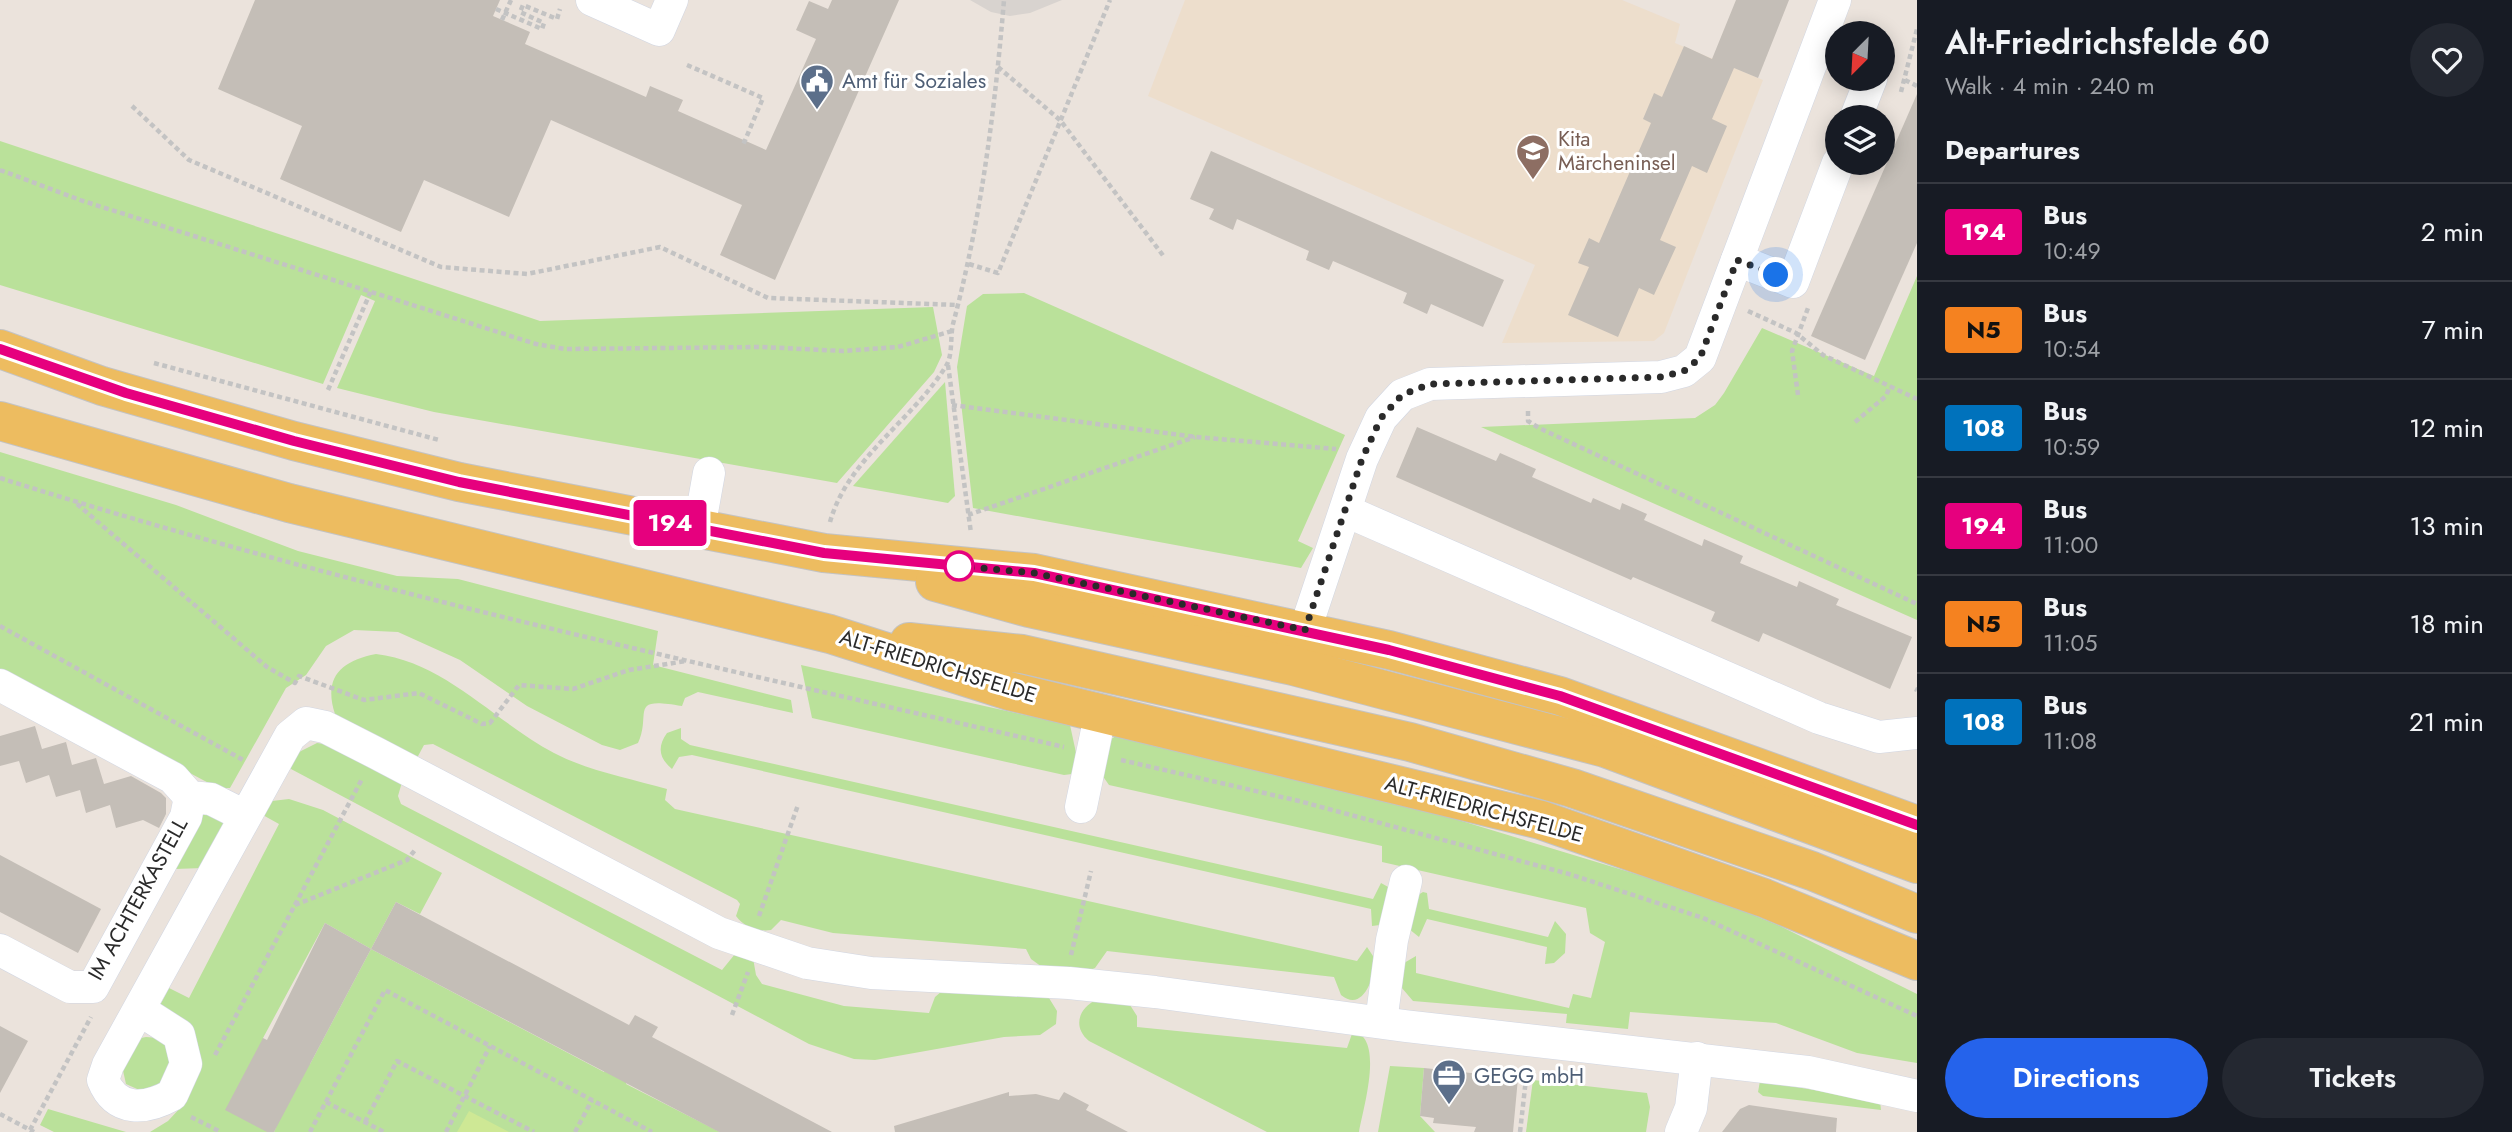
<!DOCTYPE html>
<meta charset="utf-8">
<style>
:root{--surface:#171b24;--page:#242831;--text:#f1f3f6;--muted:#9ea1a6;--line:#363941;--accent:#2563eb}
body{margin:0;font-family:Jost,sans-serif;background:var(--page);color:var(--text);height:100vh;display:flex;flex-direction:column;font-size:26px;white-space:nowrap}
*{box-sizing:border-box;margin:0}
p{font-size:23px;color:var(--muted)}
.icon{flex:none;width:38px;height:38px;fill:none;stroke:currentColor;stroke-width:2;stroke-linecap:round;stroke-linejoin:round}
.map{position:relative;flex:1;overflow:hidden}
.drawer{display:flex;flex-direction:column;background:var(--surface);width:595px}
.drawer>*{flex:none}
.badge{padding:0 14px;border-radius:5px;font-size:24px;line-height:46px}
.needle{width:46px;rotate:204deg}
.fabs{position:absolute;left:1825px;top:21px;display:grid;gap:14px}
.fabs a{display:grid;place-items:center;width:70px;height:70px;border-radius:50%;background:var(--surface);box-shadow:0 4px 18px #0003;font-size:35px}
.you{position:absolute;width:35px;height:35px;margin:-18px;border:5px solid #fff;border-radius:50%;background:#1a73e8;box-shadow:0 0 0 10px #1a73e833}
.map>.badge{position:absolute;translate:-50% -50%;box-shadow:0 0 0 4px #fff}
h2{padding:0 28px;font-size:26px;line-height:63px}
.round{display:grid;place-items:center;flex:none;width:74px;height:74px;border-radius:37px;background:var(--page)}
.head{display:flex;align-items:center;justify-content:space-between;height:119px;padding:0 28px}
h1{font-size:33px;font-weight:600;line-height:52px}
.cta{display:flex;gap:14px;margin-top:auto;padding:14px 28px}
.cta a{flex:1;height:80px;border-radius:42px;background:var(--accent);color:#fff;font-size:28px;font-weight:600;line-height:80px;text-align:center}
.cta a+a{background:var(--page);color:var(--text)}
ul{padding:0;list-style:none}
li{display:flex;align-items:center;gap:21px;height:98px;padding:0 28px;border-top:2px solid var(--line)}
li div{flex:1}
li b{display:block;font-size:26px}
li em{font-style:normal}
li .badge{min-width:77px;font-weight:700;text-align:center}
main{display:flex;flex:1;min-height:0}
.map>svg:first-child{display:block}
</style>
<main>
<div class="map">
<svg width="1917" height="1132" viewBox="0 0 1917 1132">
<rect width="100%" height="100%" fill="#ebe3dc"/>
<!-- education -->
<polygon fill="#eddecc" points="1185,0 1622,0 1680,24 1675,43 1763,80 1664,333 1654,341 1502,343 1535,265 1148,96"/>
<!-- green -->
<g fill="#bae19a">
<polygon points="0,141 540,321 933,307 942,355 934,372 837,483 434,412 337,388 375,301 361,295 323,384 0,285"/>
<polygon points="1917,276 1917,620 1481,427 1695,418 1715,405 1724,393 1762,328 1874,376"/>
<polygon points="1024,293 1345,435 1298,541 1313,548 1301,568 973,508 957,367 967,306 983,294"/>
<polygon points="945,382 955,496 948,503 853,486"/>
<path d="M0,452L176,505L298,551L397,576L458,579L658,631L653,665L791,700L793,713L698,692L685,698L682,706C627,696 652,713 638,743L620,750L602,745L527,706L460,660L398,632L354,630L326,646L306,675L286,688L230,788H218L0,672Z"/>
<path d="M376,654C445,662 495,722 554,753C589,771 628,778 667,789L665,800L675,809L1357,961L1367,947L1377,962C1373,978 1363,1013 1341,995L1334,977L1107,951L1095,968L1090,970L1042,967L1031,959L1026,949L833,933L781,920L771,930C758,932 744,927 736,916L740,904L737,900L433,744L424,745L417,758L335,714C323,677 341,661 376,654Z"/>
<polygon points="801,665 1070,725 1078,762 1072,774 1064,775 812,718"/>
<path d="M681,728V739L690,745L1373,899L1381,883L1390,888L1380,925L1372,926L1371,909L692,755L679,757L672,769C659,758 657,747 667,733Z"/>
<polygon points="1117,735 1376,795 1702,894 1778,925 1917,994 1917,1063 1857,1053 1776,1023 1630,1012 1628,1029 1566,1023 1567,1014 1413,1001 1396,981 1404,963 1416,956 1416,973 1569,1008 1573,994 1591,998 1605,942 1590,933 1586,908 1382,862 1382,846 1109,785 1102,775 1110,740"/>
<polygon points="317,743 331,745 402,782 398,796 401,804 722,970 735,954 753,958 756,975 762,984 844,1006 929,1013 935,997 942,991 1049,998 1057,1011 1056,1024 1040,1035 1004,1037 875,1060 854,1059 809,1044 291,769 289,765 293,755"/>
<polygon points="289,799 323,810 442,873 420,914 396,902 371,949 604,1072 606,1068 628,1079 626,1084 720,1132 274,1132 304,1062 310,1064 371,949 325,923 263,1038 267,1132 150,1132 168,1121 182,1106 160,1005 169,988 189,998 279,824 261,814 272,801"/>
<polygon points="205,811 227,823 203,868 175,869"/>
<polygon points="1423,892 1427,893 1429,909 1548,937 1555,921 1566,934 1565,953 1554,963 1545,964 1547,947 1427,919 1419,937 1409,929 1418,895"/>
<path d="M1096,1000L1130,1005L1137,1016V1027L1347,1048L1353,1031C1385,1038 1363,1108 1359,1132H1267L1089,1041C1072,1027 1079,1008 1096,1000Z"/>
<polygon points="146,1037 159,1038 172,1046 168,1082 146,1093 126,1084 122,1066 136,1039"/>
<polygon points="1390,1066 1424,1068 1420,1116 1435,1132 1378,1132"/>
<polygon points="1533,1080 1647,1093 1650,1107 1646,1132 1526,1132"/>
<polygon points="1760,1081 1880,1101 1881,1110 1763,1096 1758,1092"/>
<polygon points="48,1109 126,1132 54,1132 40,1125"/>
</g>
<!-- pitch -->
<polygon fill="#cee895" points="469,1111 509,1132 457,1132"/>
<!-- plaza -->
<polygon fill="#d8d3cf" points="970,0 1062,0 1030,13 1010,16 991,12"/>
<!-- building -->
<g fill="#c4beb7">
<polygon points="255,0 500,0 493,16 530,32 525,44 646,97 650,86 683,100 678,111 766,150 816,39 796,30 809,1 828,9 832,0 899,0 775,280 720,255 742,205 551,120 509,217 424,180 401,232 280,179 302,126 218,89"/>
<polygon points="1736,0 1789,0 1758,78 1734,68 1712,119 1727,126 1707,173 1692,166 1660,240 1676,247 1654,295 1639,288 1618,337 1568,315 1589,267 1578,263 1589,238 1599,243 1651,123 1643,119 1654,93 1662,97 1684,46 1712,59"/>
<polygon points="1917,94 1917,243 1865,360 1811,336"/>
<polygon points="1211,151 1504,280 1483,327 1431,304 1427,314 1403,303 1407,293 1333,261 1329,270 1306,260 1309,251 1237,219 1233,230 1209,219 1214,209 1190,199"/>
<polygon points="1417,427 1496,461 1500,453 1536,469 1532,477 1591,503 1593,498 1620,510 1622,503 1647,514 1644,520 1702,546 1704,539 1743,556 1740,563 1797,587 1799,581 1839,599 1836,605 1912,637 1890,689 1763,633 1759,642 1711,621 1715,612 1633,577 1631,580 1396,477"/>
<polygon points="35,726 42,749 66,742 72,765 96,758 104,784 131,776 161,793 166,798 166,814 159,828 143,820 116,828 110,805 86,813 80,790 56,797 49,775 26,783 19,761 0,766 0,736"/>
<polygon points="0,855 101,909 78,953 0,912"/>
<polygon points="396,902 629,1025 635,1015 658,1027 652,1037 832,1132 719,1132 371,949 274,1132 267,1132 225,1110 263,1038 267,1040 325,923 371,949"/>
<polygon points="0,1026 28,1041 0,1093"/>
<polygon points="1424,1068 1518,1078 1513,1132 1474,1132 1476,1127 1433,1123 1434,1118 1420,1116"/>
<polygon points="1009,1092 1009,1096 1036,1094 1059,1100 1064,1092 1089,1105 1086,1110 1128,1132 895,1132 894,1126"/>
<polygon points="1749,1105 1837,1118 1836,1132 1722,1132 1740,1109"/>
</g>
<g fill="none" stroke-linecap="round" stroke-linejoin="round">
<!-- minor casing -->
<g stroke="#d1d6e2" stroke-width="33">
<g id="minor">
<polyline points="592,0 659,30 672,0"/>
<polyline points="1856,117 1871,79"/>
<polyline points="1737,260 1793,282 1838,163"/>
<polyline points="1346,511 1819,718 1879,737 1917,733"/>
<polyline points="699,529 709,473"/>
<polyline points="1305,630 1362,459 1381,418 1402,395 1430,384 1661,377 1684,371 1700,358 1835,0"/>
<polyline points="0,685 173,778 190,797 211,799 245,816"/>
<polyline points="1081,807 1101,711"/>
<polyline points="0,950 70,987 93,987 186,817 190,797"/>
<path d="M140,1010L179,1035L186,1064L172,1095C145,1110 116,1112 103,1080L108,1065L290,736L306,723L325,727L376,753L719,933L807,963L871,973L1069,983L1155,992L1405,1026L1808,1072L1917,1096"/>
<polyline points="1381,1022 1392,940 1406,881"/>
<polyline points="1681,1132 1691,1108 1697,1058"/>
</g>
</g>
<!-- major casing -->
<g stroke="#c3c3c3" stroke-width="40">
<g id="major">
<polyline points="0,349 102,386 294,441 459,482 824,553 1034,573 1389,650 1560,696 1917,825"/>
<polyline points="0,421 289,503 830,634 1009,691 1541,820 1764,898 1917,961"/>
<polyline points="935,582 1029,608 1293,666 1605,748 1917,864"/>
<polyline points="909,642 1022,654 1410,742 1572,788 1812,871 1917,914"/>
</g>
</g>
<!-- path -->
<g stroke="#c3c3c3" stroke-width="4.5" stroke-dasharray="5 3.5" stroke-linecap="butt">
<polyline points="496,9 542,29 544,23 520,12 523,5 557,19 560,9"/>
<polyline points="502,20 511,0"/>
<polyline points="687,65 763,98 743,145"/>
<polyline points="998,67 1060,120 1165,258"/>
<polyline points="1905,80 1917,86"/>
<polyline points="1901,92 1917,29"/>
<polyline points="132,106 189,160 441,267 527,274 660,247 768,298 958,305"/>
<polyline points="0,170 83,201 536,344 565,349 762,347 843,351 898,347 952,331"/>
<polyline points="969,264 998,273 1110,0"/>
<polyline points="1748,311 1796,333 1823,355 1917,399"/>
<polyline points="154,363 439,440"/>
<polyline points="948,365 971,533"/>
<polyline points="328,390 371,291"/>
<polyline points="1798,395 1792,351 1808,308"/>
<polyline points="952,405 1196,437 1336,449"/>
<polyline points="1528,411 1528,421 1539,428 1917,604"/>
<polyline points="1855,422 1886,396 1890,386"/>
<path d="M0,478C349,589 708,665 1064,747"/>
<polyline points="77,504 267,667 295,683 299,676 364,700 419,693 482,724 490,723 519,685 573,689 629,670 686,661"/>
<polyline points="968,515 1195,437"/>
<path d="M830,522C848,458 913,420 946,366C953,355 950,337 953,324C981,219 995,109 1004,0"/>
<polyline points="0,626 245,761"/>
<polyline points="1915,689 1917,690"/>
<polyline points="1121,760 1299,801 1569,874 1703,918 1917,1016"/>
<polyline points="295,905 407,860 415,850"/>
<polyline points="759,916 798,805"/>
<polyline points="1071,955 1091,871"/>
<polyline points="732,1015 748,972"/>
<polyline points="215,1055 362,779"/>
<polyline points="326,1102 384,1132"/>
<polyline points="0,1114 34,1132"/>
<polyline points="191,1117 221,1132"/>
<polyline points="365,1122 397,1061 534,1132"/>
<polyline points="30,1130 91,1017"/>
<polyline points="310,1132 385,990 652,1132"/>
<polyline points="446,1132 490,1046"/>
<polyline points="575,1132 592,1100"/>
<polyline points="1520,1132 1527,1070"/>
</g>
<!-- minor -->
<use href="#minor" stroke="#fff" stroke-width="32"/>
<!-- major -->
<use href="#major" stroke="#edbc60" stroke-width="38"/>
</g>
<g fill="none" stroke-linecap="round" stroke-linejoin="round">
<!-- line casing -->
<g stroke="#fff" stroke-width="16">
<polyline id="line" points="0,349 126,393 294,441 459,482 824,553 1034,573 1389,650 1560,696 1917,825"/>
</g>
<!-- line -->
<use href="#line" stroke="#e6007e" stroke-width="10"/>
<!-- walk -->
<polyline stroke="#2a2a2a" stroke-width="7" stroke-dasharray="0 12.6" points="959,566 1034,573 1305,630 1362,459 1381,418 1402,395 1430,384 1661,377 1684,371 1700,358 1737,260 1776,275"/>
</g>
<!-- icons -->
<defs>
<g id="civic-pin" transform="scale(1.75)"><path d="M0 17L-7.5 6A9.5 9.5 0 1 1 7.5 6Z" fill="#5c6f8a" stroke="#fff"/><path d="M-.6-6.5H3V-4.5H.6V-3L4-1V1h2V6H-6V1h2V-1L-.6-3ZM-1.2 2.5V6h2.4V2.5Z" fill="#fff"/></g>
<g id="school-pin" transform="scale(1.75)"><path d="M0 17L-7.5 6A9.5 9.5 0 1 1 7.5 6Z" fill="#8d6e63" stroke="#fff"/><path d="M0-5L7-2L0 1L-7-2ZM-4 1L0 2.5L4 1V4Q0 6-4 4Z" fill="#fff"/></g>
<g id="office-pin" transform="scale(1.75)"><path d="M0 17L-7.5 6A9.5 9.5 0 1 1 7.5 6Z" fill="#5c6f8a" stroke="#fff"/><path d="M-6-3h4V-5.5h4V-3h4V5H-6ZM-1-4.5V-3h2v-1.5ZM-6 0V1H6V0Z" fill="#fff"/></g>
</defs>
<g fill-rule="evenodd">
<use href="#civic-pin" x="817" y="81"/>
<use href="#school-pin" x="1533" y="151"/>
<use href="#office-pin" x="1449" y="1076"/>
</g>
<!-- markers -->
<circle fill="#fff" stroke="#e6007e" stroke-width="3.5" cx="959" cy="566" r="14"/>
<g text-anchor="middle" dominant-baseline="central" stroke-width="6" stroke-linejoin="round" paint-order="stroke">
<!-- service labels -->
<g font-size="21" fill="#4e5e75" stroke="#fff" text-anchor="start">
<text x="842" y="81">Amt für Soziales</text>
<text x="1474" y="1076">GEGG mbH</text>
</g>
<!-- education labels -->
<g font-size="21" fill="#785e54" stroke="#fff" text-anchor="start">
<text x="1558" y="139">Kita<tspan x="1558" dy="24">Märcheninsel</tspan></text>
</g>
<!-- street labels -->
<g font-size="21" fill="#2a2a2a" stroke="#fff">
<text transform="translate(938 666) rotate(17)">ALT-FRIEDRICHSFELDE</text>
<text transform="translate(1484 809) rotate(15)">ALT-FRIEDRICHSFELDE</text>
<text transform="translate(138 899) rotate(-61)">IM ACHTERKASTELL</text>
</g>
</g>
</svg>
<div class="fabs">
<a><svg class="needle" viewBox="-14 -14 28 28"><path d="M0-13l5 13h-10z" fill="#e53935"/><path d="M0 13l5-13h-10z" fill="#9ea1a6"/></svg></a>
<a><svg class="icon" aria-label="layers" viewBox="0 0 24 24"><path d="M12 4l9 5-9 5-9-5zM3 14l9 5 9-5"/></svg></a>
</div>
<div class="you" style="left:1776px;top:275px"></div>
<b class="badge" style="left:670px;top:523px;background:#e6007e;color:#fff">194</b>
</div>
<section class="drawer">
<div class="head"><div><h1>Alt-Friedrichsfelde 60</h1><p>Walk · 4 min · 240 m</p></div><a class="round"><svg class="icon" aria-label="heart" viewBox="0 0 24 24"><path d="M12 20l-8-8c-3-5 5-10 8-4 3-6 11-1 8 4z"/></svg></a></div>
<h2>Departures</h2>
<ul>
<li><span class="badge" style="background:#e6007e;color:#fff">194</span><div><b>Bus</b><p>10:49</p></div><em>2 min</em></li>
<li><span class="badge" style="background:#f58220;color:#111">N5</span><div><b>Bus</b><p>10:54</p></div><em>7 min</em></li>
<li><span class="badge" style="background:#0072bc;color:#fff">108</span><div><b>Bus</b><p>10:59</p></div><em>12 min</em></li>
<li><span class="badge" style="background:#e6007e;color:#fff">194</span><div><b>Bus</b><p>11:00</p></div><em>13 min</em></li>
<li><span class="badge" style="background:#f58220;color:#111">N5</span><div><b>Bus</b><p>11:05</p></div><em>18 min</em></li>
<li><span class="badge" style="background:#0072bc;color:#fff">108</span><div><b>Bus</b><p>11:08</p></div><em>21 min</em></li>
</ul>
<div class="cta"><a>Directions</a><a>Tickets</a></div>
</section>
</main>
